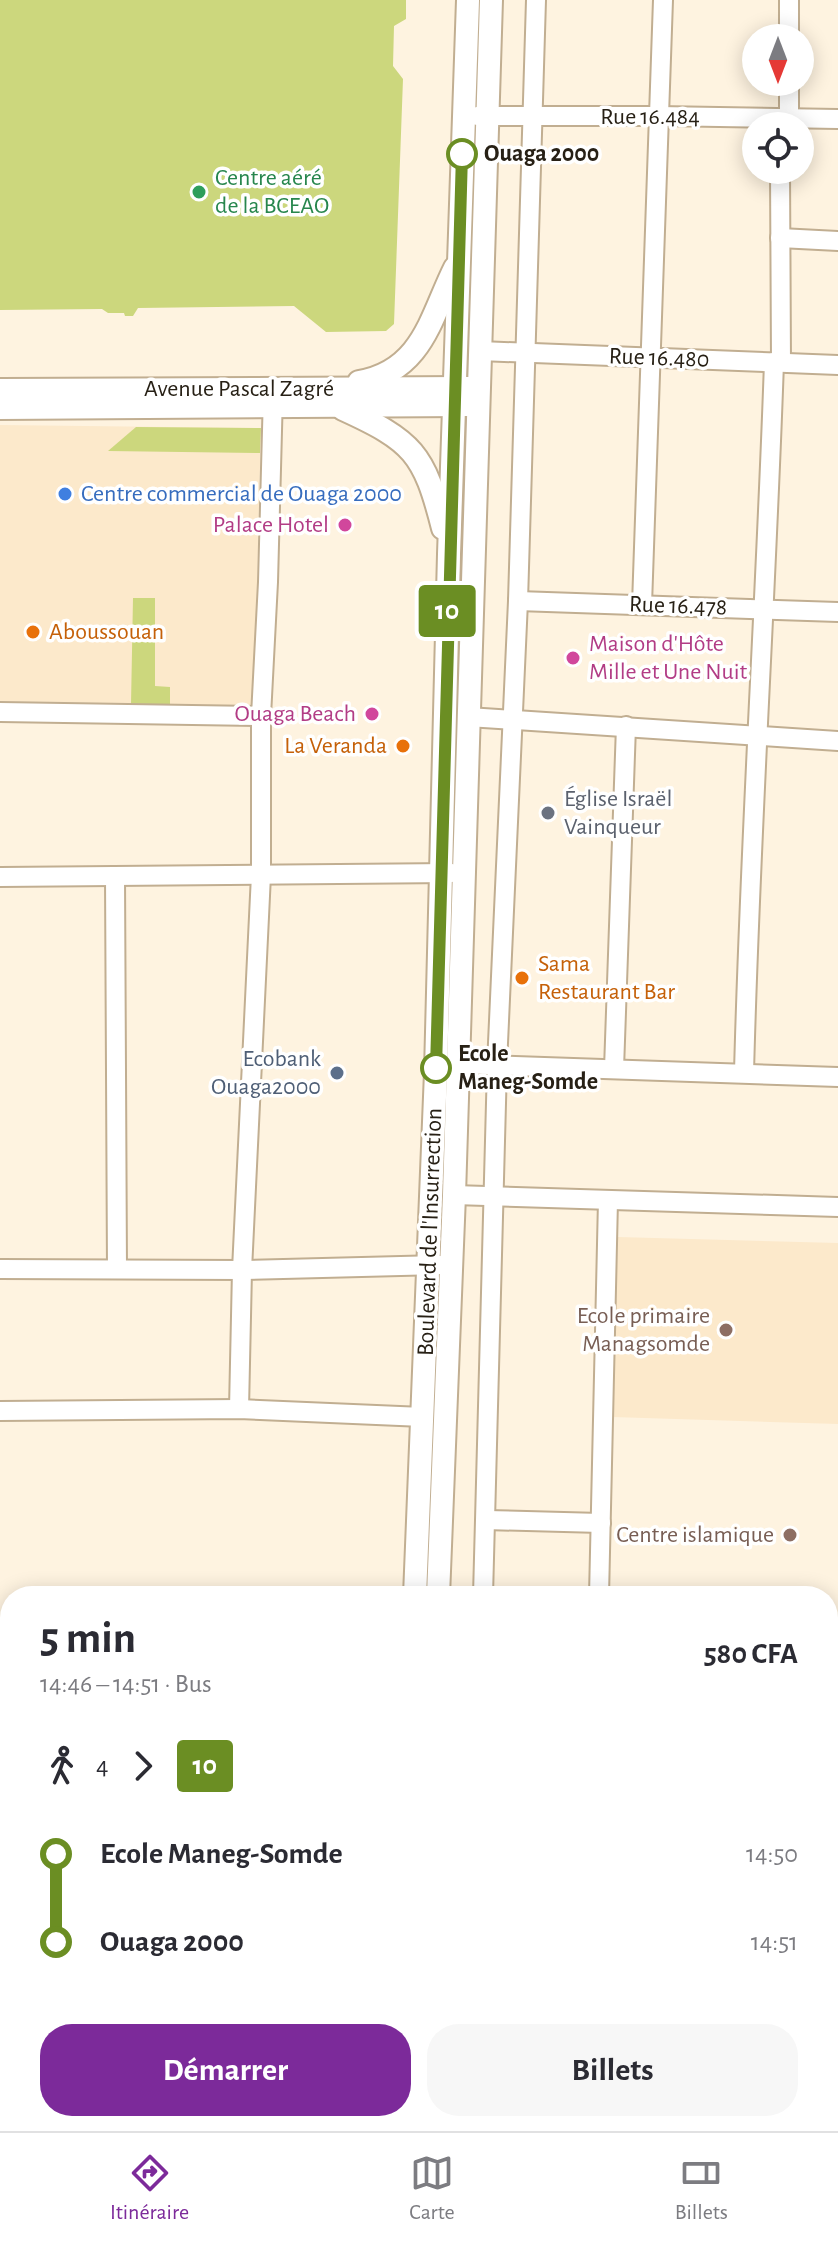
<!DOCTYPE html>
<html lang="fr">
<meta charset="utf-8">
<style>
:root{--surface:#fff;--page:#f7f7f7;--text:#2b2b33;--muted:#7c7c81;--line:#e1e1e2;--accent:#7c2a9a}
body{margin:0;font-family:"Alegreya Sans",sans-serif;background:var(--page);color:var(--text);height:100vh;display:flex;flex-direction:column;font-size:30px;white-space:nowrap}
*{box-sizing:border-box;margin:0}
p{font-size:26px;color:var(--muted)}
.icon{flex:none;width:44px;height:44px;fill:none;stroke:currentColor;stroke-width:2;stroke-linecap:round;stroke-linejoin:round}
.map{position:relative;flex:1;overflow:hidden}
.panel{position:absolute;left:0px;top:1586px;width:838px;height:546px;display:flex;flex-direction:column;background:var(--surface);border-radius:32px 32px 0 0;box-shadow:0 4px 20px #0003}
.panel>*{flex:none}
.badge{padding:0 16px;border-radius:6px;font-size:28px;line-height:52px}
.needle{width:52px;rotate:180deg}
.buttons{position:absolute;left:742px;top:24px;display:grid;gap:16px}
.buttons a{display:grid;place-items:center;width:72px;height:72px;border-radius:50%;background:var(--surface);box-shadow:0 4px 20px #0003;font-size:40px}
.map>.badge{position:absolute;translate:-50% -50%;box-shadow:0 0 0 4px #fff}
.legs{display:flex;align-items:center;gap:12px;height:88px;padding:0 40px;font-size:26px}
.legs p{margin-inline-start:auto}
.overview{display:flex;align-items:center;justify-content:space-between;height:136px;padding:0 40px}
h1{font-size:44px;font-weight:600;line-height:60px}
.cta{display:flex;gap:16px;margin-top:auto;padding:16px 40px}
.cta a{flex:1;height:92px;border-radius:32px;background:var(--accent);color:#fff;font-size:32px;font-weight:600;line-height:92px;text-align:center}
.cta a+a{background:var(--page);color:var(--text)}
ul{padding:0 40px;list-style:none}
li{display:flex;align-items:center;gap:28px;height:88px;font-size:30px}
li i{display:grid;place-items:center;width:12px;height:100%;margin:0 10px;background:currentColor}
li i::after{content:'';width:20px;height:20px;margin:-10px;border:6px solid;border-radius:50%;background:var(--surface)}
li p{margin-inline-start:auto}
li:first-child i{background:linear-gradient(#0000 50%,currentColor 0)}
li:last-child i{background:linear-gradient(currentColor 50%,#0000 0)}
.menu{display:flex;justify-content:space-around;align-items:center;height:112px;border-top:2px solid var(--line);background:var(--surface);font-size:22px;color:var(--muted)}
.menu a{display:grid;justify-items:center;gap:4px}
.menu .selected{color:var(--accent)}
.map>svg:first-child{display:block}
</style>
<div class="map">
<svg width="838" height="2131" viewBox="0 0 838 2131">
<rect width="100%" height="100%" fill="#fef3e0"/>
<!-- built -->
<g fill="#fce9cb">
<polygon points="0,425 261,428 254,706 0,702"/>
<polygon points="618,1237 838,1243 838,1424 612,1417"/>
</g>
<!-- green -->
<g fill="#ccd77d">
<polygon points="0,0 406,0 406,19 394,26 393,66 403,79 394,324 386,331 326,332 294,306 138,308 133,316 125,316 124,313 108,313 102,309 0,310"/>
<polygon points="136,427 261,428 260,453 108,451"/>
<polygon points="133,598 155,598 155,686 170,687 170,704 131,704"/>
</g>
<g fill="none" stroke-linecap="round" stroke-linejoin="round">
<!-- minor casing -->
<g stroke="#c1ae91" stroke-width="22">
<g id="minor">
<polyline points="789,0 789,38"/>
<polyline points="789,82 789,119"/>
<polyline points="477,116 659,116 838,119"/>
<polyline points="780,170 781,362"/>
<polyline points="780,238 838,241"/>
<polyline points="480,351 838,365"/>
<polyline points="518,601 838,612"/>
<polyline points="642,605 663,0"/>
<polyline points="0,712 261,716"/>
<polyline points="468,717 838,741"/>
<polyline points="115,876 117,1269"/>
<polyline points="0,877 452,873"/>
<polyline points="457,1064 838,1077"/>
<polyline points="614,1069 626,726"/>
<path d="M744,1073C750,836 766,599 774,362"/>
<polyline points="454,1195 838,1207"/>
<polyline points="0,1269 242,1270 440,1265"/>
<polyline points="239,1409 242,1270 261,875 261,716 268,582 273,393"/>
<polyline points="0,1411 239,1409 423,1417"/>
<polyline points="486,1520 601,1523"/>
<polyline points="483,1596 497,1065 518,601 536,0"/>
<polyline points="599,1596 608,1200"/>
<polyline points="828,1654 838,1654"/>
<polyline points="828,1795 838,1795"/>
<polyline points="0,1870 10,1870"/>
<polyline points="0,1886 10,1886"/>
<polyline points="828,1915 838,1916"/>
<polyline points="0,1997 10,1997"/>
<polyline points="828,2039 838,2040"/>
<polyline points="210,2131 211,2122"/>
<polyline points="463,2131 463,2122"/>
<polyline points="584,2131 585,2122"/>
</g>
</g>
<!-- major casing -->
<g stroke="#c1ae91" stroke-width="26">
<g id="major">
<path d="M359,382C423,371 431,316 455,268"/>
<polyline points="0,390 469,388"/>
<polyline points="0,408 467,405"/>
<path d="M343,409C413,441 424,453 443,528"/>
<polyline points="415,1596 436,1072 449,554 468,0"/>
<polyline points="438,1596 454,1195 491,0"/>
<polyline points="400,2131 400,2122"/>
<polyline points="423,2131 423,2122"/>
</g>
</g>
<!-- minor -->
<use href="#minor" stroke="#fff" stroke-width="18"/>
<!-- major -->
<use href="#major" stroke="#fff" stroke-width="22"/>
</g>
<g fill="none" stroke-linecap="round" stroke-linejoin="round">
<!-- line-1 casing -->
<g stroke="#fff" stroke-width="18">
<polyline id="line-1" points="436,1068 462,154"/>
</g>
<!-- line-1 -->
<use href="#line-1" stroke="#6b8e23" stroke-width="12"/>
</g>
<!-- markers -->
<g fill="#fff" stroke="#6b8e23" stroke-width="4">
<circle cx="462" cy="154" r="14"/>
<circle cx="436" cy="1068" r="14"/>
</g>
<circle fill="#2e9e5b" stroke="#fff" stroke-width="3" cx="199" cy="192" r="8"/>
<circle fill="#3f7fe0" stroke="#fff" stroke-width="3" cx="65" cy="494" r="8"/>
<g fill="#d1479c" stroke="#fff" stroke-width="3">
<circle cx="345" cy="525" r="8"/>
<circle cx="573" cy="658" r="8"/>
<circle cx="372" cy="714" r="8"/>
</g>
<g fill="#e8710a" stroke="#fff" stroke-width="3">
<circle cx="33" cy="632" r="8"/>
<circle cx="403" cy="746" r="8"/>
<circle cx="522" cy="978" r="8"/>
</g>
<circle fill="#6b7280" stroke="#fff" stroke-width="3" cx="548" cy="813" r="8"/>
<circle fill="#5c6f8a" stroke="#fff" stroke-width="3" cx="337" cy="1073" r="8"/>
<g fill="#8d6e63" stroke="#fff" stroke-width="3">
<circle cx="726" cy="1330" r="8"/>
<circle cx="790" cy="1535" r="8"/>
</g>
<g text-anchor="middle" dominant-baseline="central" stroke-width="7" stroke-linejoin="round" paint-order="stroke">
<!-- street labels -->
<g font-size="24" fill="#272015" stroke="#fff">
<text x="650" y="117">Rue 16.484</text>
<text transform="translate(659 358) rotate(2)">Rue 16.480</text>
<text x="239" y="389">Avenue Pascal Zagré</text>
<text transform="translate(678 606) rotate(2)">Rue 16.478</text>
<text transform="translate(430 1232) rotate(-88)">Boulevard de l'Insurrection</text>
</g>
<!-- stop labels -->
<g font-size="24" font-weight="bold" fill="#272015" stroke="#fff" text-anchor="start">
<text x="484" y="154">Ouaga 2000</text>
<text x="458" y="1054">Ecole<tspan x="458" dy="28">Maneg-Somde</tspan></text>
</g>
<!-- leisure labels -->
<g font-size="24" fill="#27864d" stroke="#fff" text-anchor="start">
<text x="215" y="178">Centre aéré<tspan x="215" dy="28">de la BCEAO</tspan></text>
</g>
<!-- shop labels -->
<g font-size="24" fill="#366cbe" stroke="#fff" text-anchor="start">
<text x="81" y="494">Centre commercial de Ouaga 2000</text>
</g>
<!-- hotel labels -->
<g font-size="24" fill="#b23c85" stroke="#fff" text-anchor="end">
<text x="329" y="525">Palace Hotel</text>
<text x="589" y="644" text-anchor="start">Maison d'Hôte<tspan x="589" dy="28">Mille et Une Nuit</tspan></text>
<text x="356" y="714">Ouaga Beach</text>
</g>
<!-- food labels -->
<g font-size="24" fill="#c56008" stroke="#fff" text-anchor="start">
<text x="49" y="632">Aboussouan</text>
<text x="387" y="746" text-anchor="end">La Veranda</text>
<text x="538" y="964">Sama<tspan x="538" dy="28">Restaurant Bar</tspan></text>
</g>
<!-- worship labels -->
<g font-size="24" fill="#5b616d" stroke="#fff" text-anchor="start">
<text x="564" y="799">Église Israël<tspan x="564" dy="28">Vainqueur</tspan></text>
</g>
<!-- service labels -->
<g font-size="24" fill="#4e5e75" stroke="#fff" text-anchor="end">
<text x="321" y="1059">Ecobank<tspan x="321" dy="28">Ouaga2000</tspan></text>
</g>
<!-- education labels -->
<g font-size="24" fill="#785e54" stroke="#fff" text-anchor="end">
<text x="710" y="1316">Ecole primaire<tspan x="710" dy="28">Managsomde</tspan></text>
<text x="774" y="1535">Centre islamique</text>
</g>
</g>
</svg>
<div class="buttons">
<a><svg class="needle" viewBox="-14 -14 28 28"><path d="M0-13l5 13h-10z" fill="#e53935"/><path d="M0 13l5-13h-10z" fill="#7c7c81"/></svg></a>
<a><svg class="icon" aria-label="locate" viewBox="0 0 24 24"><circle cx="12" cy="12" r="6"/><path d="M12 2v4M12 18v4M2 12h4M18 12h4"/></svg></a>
</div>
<b class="badge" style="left:447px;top:611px;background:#6b8e23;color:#fff">10</b>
<section class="panel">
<div class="overview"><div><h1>5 min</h1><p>14:46 – 14:51 · Bus</p></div><b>580 CFA</b></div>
<div class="legs"><svg class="icon" aria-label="walk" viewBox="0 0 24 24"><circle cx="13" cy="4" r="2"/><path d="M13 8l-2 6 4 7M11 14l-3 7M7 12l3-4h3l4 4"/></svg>4<svg class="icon" aria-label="forward" viewBox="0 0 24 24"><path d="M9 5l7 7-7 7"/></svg><b class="badge" style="background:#6b8e23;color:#fff">10</b></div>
<ul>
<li><i style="color:#6b8e23"></i><b>Ecole Maneg-Somde</b><p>14:50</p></li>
<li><i style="color:#6b8e23"></i><b>Ouaga 2000</b><p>14:51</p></li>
</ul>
<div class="cta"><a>Démarrer</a><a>Billets</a></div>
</section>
</div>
<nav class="menu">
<a class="selected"><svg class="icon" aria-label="directions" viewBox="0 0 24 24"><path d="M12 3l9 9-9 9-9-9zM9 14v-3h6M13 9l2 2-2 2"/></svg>Itinéraire</a>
<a><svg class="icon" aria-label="map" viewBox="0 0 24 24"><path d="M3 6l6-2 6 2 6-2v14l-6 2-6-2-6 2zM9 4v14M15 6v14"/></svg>Carte</a>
<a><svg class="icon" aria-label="tickets" viewBox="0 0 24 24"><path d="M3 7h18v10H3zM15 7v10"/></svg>Billets</a>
</nav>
